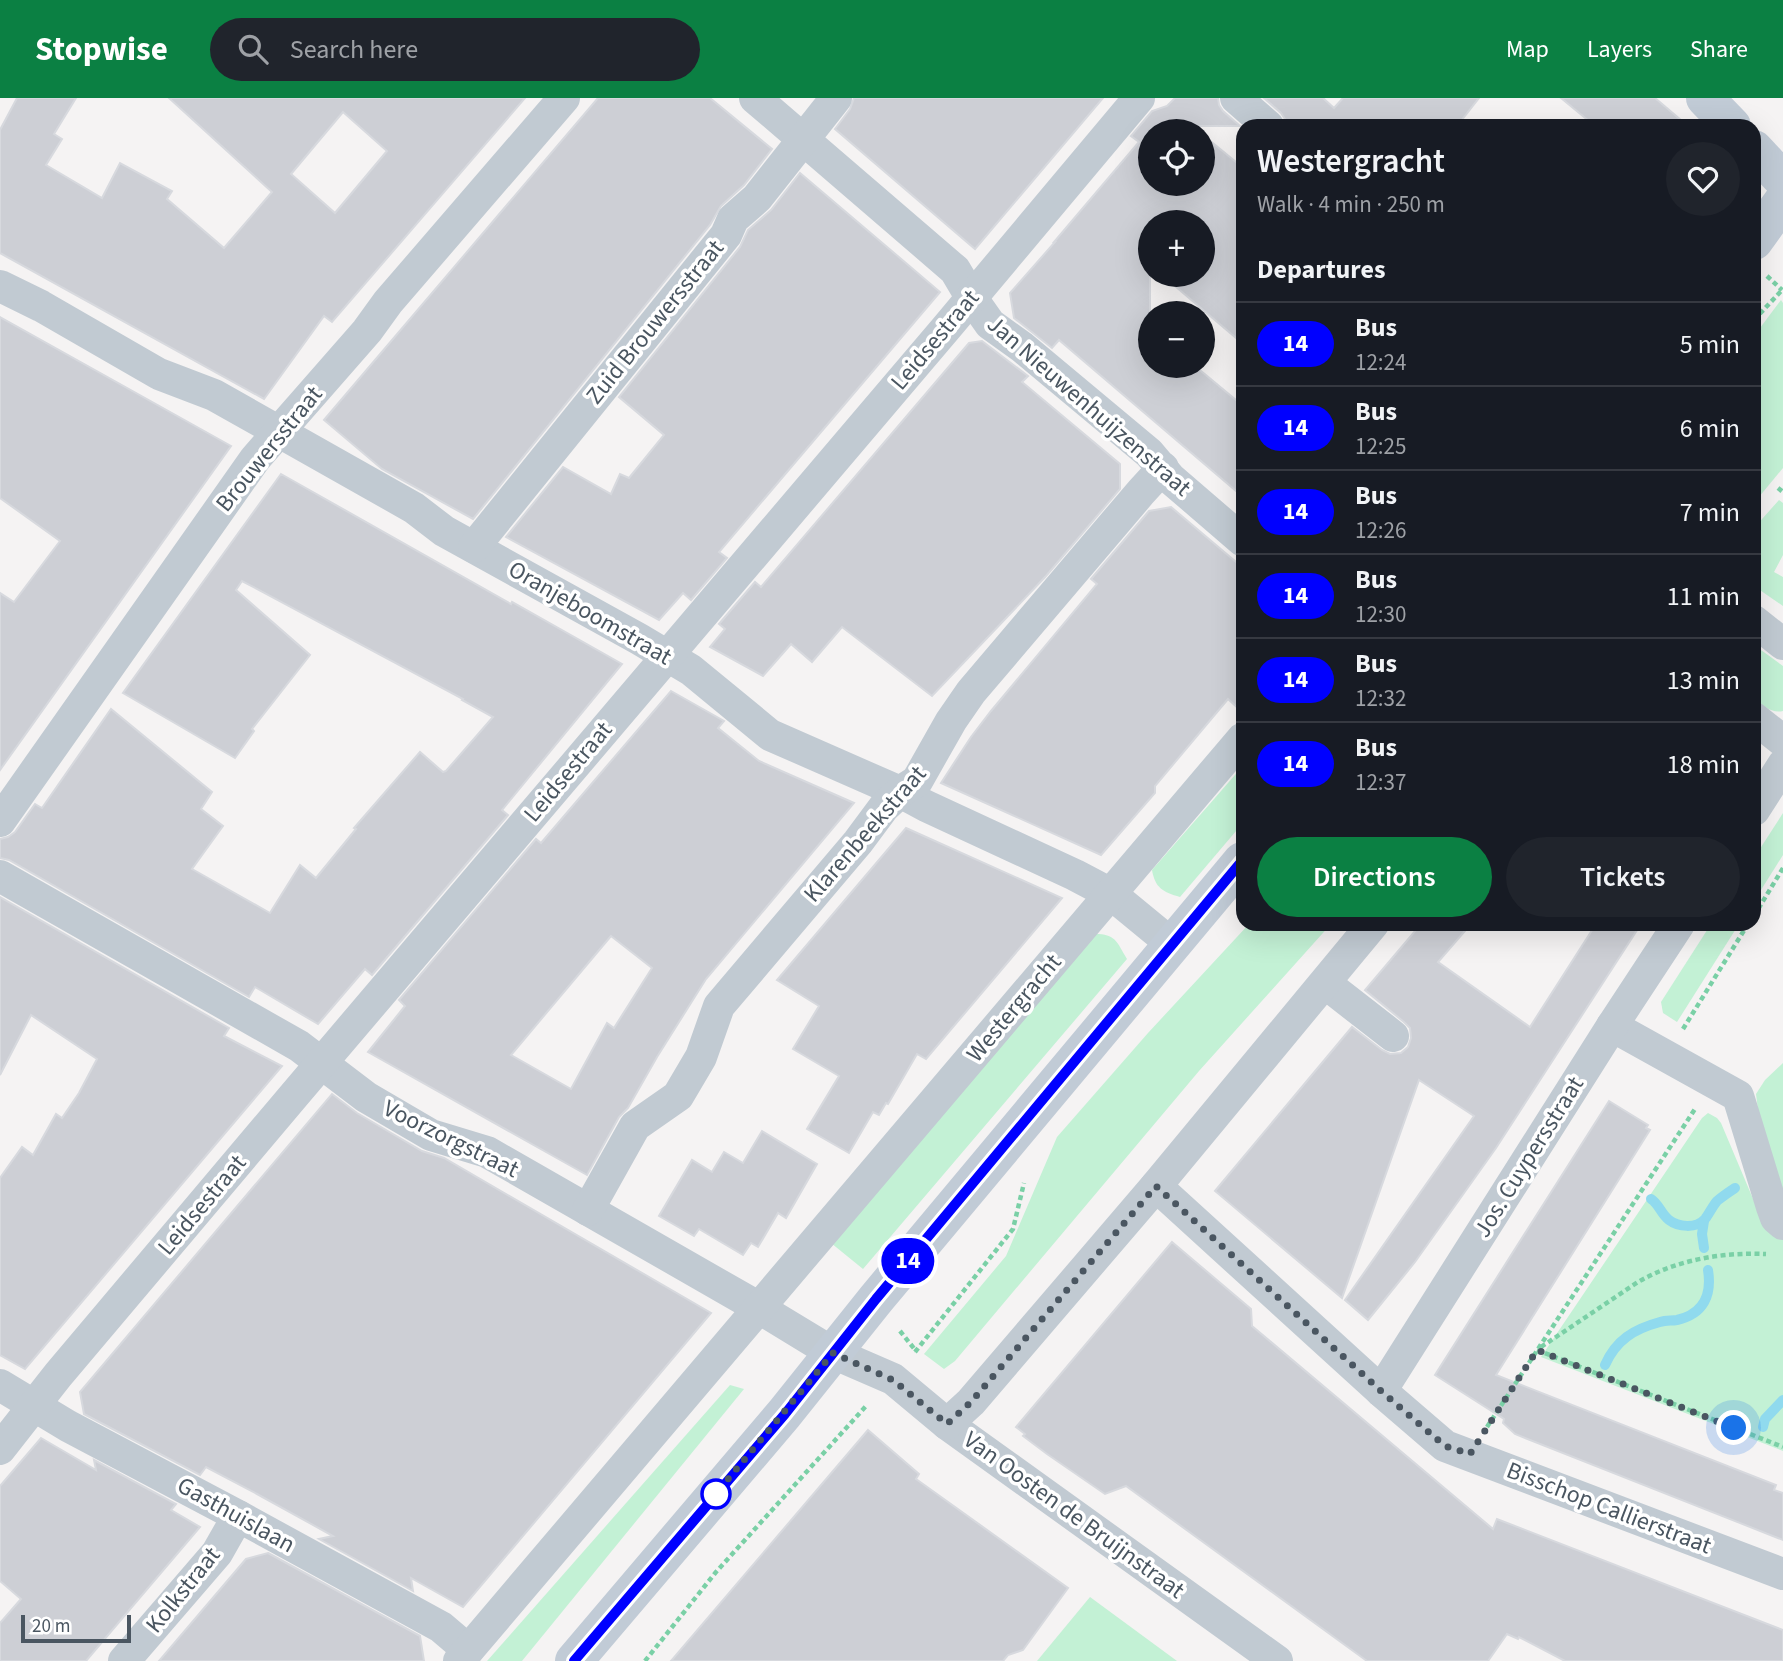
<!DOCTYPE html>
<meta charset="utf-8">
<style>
:root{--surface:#171b24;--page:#20242c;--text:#f1f3f6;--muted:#9ea1a6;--line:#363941;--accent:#0b8043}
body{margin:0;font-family:"Source Sans 3",sans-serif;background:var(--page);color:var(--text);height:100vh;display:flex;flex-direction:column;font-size:26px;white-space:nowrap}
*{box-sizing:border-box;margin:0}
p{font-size:23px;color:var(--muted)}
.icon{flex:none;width:38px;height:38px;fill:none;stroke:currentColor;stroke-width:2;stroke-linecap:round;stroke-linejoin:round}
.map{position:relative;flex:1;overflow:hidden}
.side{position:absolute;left:1236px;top:21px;width:525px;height:812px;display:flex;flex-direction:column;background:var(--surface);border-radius:21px;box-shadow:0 7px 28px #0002}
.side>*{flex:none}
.badge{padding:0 14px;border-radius:23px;font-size:24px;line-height:46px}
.buttons{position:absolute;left:1138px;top:21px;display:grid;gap:14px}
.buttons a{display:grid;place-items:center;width:77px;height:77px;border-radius:50%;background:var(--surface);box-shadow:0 7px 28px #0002;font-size:35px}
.scale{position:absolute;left:21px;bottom:18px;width:110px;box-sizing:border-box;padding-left:7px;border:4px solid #4a5661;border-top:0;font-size:19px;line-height:24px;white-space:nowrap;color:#4a5661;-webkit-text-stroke:5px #fff;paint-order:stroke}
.you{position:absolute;width:35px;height:35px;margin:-18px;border:5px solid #fff;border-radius:50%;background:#1a73e8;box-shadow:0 0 0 10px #1a73e833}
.map>.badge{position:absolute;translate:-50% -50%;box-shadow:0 0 0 4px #fff}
h2{padding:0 21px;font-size:26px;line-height:63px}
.round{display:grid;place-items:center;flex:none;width:74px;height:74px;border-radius:37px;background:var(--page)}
.overview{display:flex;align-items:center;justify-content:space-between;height:119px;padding:0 21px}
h1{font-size:33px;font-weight:600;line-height:52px}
.primary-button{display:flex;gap:14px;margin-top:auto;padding:14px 21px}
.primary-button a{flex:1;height:80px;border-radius:42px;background:var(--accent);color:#fff;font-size:28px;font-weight:600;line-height:80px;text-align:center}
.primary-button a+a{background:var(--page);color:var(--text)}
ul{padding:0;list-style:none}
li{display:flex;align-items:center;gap:21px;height:84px;padding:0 21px;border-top:2px solid var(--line)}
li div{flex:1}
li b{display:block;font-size:26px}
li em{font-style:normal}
li .badge{min-width:77px;font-weight:700;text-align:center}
header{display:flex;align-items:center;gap:42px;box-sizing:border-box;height:98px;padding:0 35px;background:var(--accent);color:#fff}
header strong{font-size:33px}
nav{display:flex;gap:38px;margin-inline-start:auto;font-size:24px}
.search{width:490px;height:63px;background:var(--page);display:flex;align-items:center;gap:18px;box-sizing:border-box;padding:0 24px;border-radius:38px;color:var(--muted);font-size:26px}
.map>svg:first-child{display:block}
</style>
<header>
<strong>Stopwise</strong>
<div class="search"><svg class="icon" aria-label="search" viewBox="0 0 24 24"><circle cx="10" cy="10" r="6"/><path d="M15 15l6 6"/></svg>Search here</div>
<nav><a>Map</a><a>Layers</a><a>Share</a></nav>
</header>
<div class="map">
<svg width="1783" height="1563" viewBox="0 0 1783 1563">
<rect width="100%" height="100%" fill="#f5f3f3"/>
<!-- green -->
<g fill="#c3f1d5">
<polygon points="1781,202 1783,205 1783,370 1754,405 1754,238"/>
<polygon points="1779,402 1783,405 1783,457 1774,474 1783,479 1783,508 1754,488 1754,430"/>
<path d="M1754,547L1783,568V613C1772,616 1762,607 1754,600Z"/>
<path d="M1242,669V726L1180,799C1163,794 1155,790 1152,772Z"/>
<polygon points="1783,715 1783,757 1754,803 1754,760"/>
<polygon points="1249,826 1331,826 1199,973 955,1263 944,1271 924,1256 1006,1158 1057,1039 1148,935"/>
<polygon points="1711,826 1739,826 1677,924 1663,915 1661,904"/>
<path d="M1091,836C1115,835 1116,842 1127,861L863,1171L831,1145Z"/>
<polygon points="1783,965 1783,1115 1759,1020 1756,996 1765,982"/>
<polygon points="1708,1015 1717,1020 1721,1025 1759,1115 1783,1133 1783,1353 1541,1259 1702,1020"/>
<polygon points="730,1287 744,1291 522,1563 487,1563"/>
<polygon points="1090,1499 1177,1563 1037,1563"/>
</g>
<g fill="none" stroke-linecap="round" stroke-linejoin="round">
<!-- stream -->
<g stroke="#90daee" stroke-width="10">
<path d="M1651,1101C1659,1106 1661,1116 1669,1122C1678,1129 1696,1131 1705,1121C1709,1116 1712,1109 1717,1103C1723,1098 1729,1094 1735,1090"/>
<polyline points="1704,1123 1702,1136 1704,1150"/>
<path d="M1605,1267C1616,1242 1634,1231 1660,1224C1666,1222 1671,1223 1677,1222C1704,1216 1712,1197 1708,1172"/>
<polyline points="1763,1329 1765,1321 1783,1302"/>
</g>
</g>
<!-- building -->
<g fill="#cdcfd5" stroke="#d7d9de" stroke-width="2" fill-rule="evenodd">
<path d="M17,0H76L54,36L62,41L46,67L102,100L120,65L172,93L167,101L224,150L272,94L169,0H525L332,224L324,218L264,301L0,155V32ZM343,14L387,53L335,115L291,76Z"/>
<polygon points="598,0 710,0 772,51 744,87 721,108 710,127 473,421 382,371 324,322"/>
<polygon points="854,0 1103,0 975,151 835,31 850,11"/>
<polygon points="1175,0 1218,0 1219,7 1223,13 1240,28 1192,28 1199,33 1150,33 1150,86 1202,86 1202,36 1242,69 1242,245 1162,177 1202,177 1202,124 1150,124 1150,268 1195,268 1242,307 1242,398 1059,242 1052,250 1014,220 1010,195 1055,144 1054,144 1139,44 1131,38 1152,13 1167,8"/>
<polygon points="1264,0 1323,0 1334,10 1343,0 1479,0 1457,28 1286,28 1285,21 1281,15"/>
<polygon points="1561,0 1655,0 1688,28 1595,28"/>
<polygon points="800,75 940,194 719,454 727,460 691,502 683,495 659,522 506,439 563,369 611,396 620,376 629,380 664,337 619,299 740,149 748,132 771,112"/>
<polygon points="0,219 231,348 0,672 0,495 14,504 60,443 0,400"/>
<polygon points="982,243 1028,278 1022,284 1120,366 1120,391 1046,478 932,598 842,529 812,564 791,546 763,578 710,549 725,531 719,526 755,484 761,489 969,245"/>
<polygon points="281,376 511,506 512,504 622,566 502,712 508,717 372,877 365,871 318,926 255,889 249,899 9,762 0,760 0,741 8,739 15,734 35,706 42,710 111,611 212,694 201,711 223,728 192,771 270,815 300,767 316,780 356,731 354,730 420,654 443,674 446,673 493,619 462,602 463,601 242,483 236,492 310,557 252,631 254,633 235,660 123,595"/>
<polygon points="1171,409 1242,469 1242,614 1228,601 1155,688 1155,695 1101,757 941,685 971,639 991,613 1097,486 1091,481 1149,413"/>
<path d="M671,593L724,623L718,630L759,663L854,705L706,881L657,959L628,1010L619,1019L587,1077L368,954L405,908L399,902L536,741L541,745ZM611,838L652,870L614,930L607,925L571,991L511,957Z"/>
<polygon points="906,730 1062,800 926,961 917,956 888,1006 886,1005 879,1017 873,1014 849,1055 807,1031 839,978 793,951 819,908 777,882"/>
<polygon points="0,799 229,930 224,938 282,968 25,1271 0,1257 0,1080 22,1049 33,1057 56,1016 62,1020 79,995 97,961 31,917 0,977"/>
<polygon points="1421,826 1471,826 1438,864 1530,929 1596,826 1641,826 1496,1050 1415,1164 1368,1222 1345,1202 1474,1018 1419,982 1342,1200 1215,1093 1352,929 1382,952 1390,956 1401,955 1408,949 1411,940 1410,930 1404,924 1365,892"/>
<polygon points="332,996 357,1015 422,1053 444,1060 711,1215 463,1509 411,1480 413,1493 319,1441 333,1438 257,1396 206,1369 200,1377 84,1316 80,1294"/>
<polygon points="1609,1003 1648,1027 1646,1030 1650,1032 1496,1277 1776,1387 1774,1392 1783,1395 1783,1442 1515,1336 1503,1325 1504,1321 1435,1277"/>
<polygon points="762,1033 817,1066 786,1120 778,1115 758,1149 751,1145 743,1157 699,1131 694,1138 659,1118 692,1062 712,1074 724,1054 743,1065"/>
<polygon points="1172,1144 1251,1211 1252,1228 1493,1431 1497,1421 1783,1532 1783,1563 1565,1563 1519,1539 1518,1541 1507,1536 1488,1563 1367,1563 1126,1388 1105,1396 1047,1356 1023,1338 1025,1336 1016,1329"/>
<polygon points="868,1332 919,1376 916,1381 1068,1490 1023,1552 1008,1557 1003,1563 671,1563"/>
<polygon points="41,1340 96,1372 94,1362 176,1406 171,1412 200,1429 86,1563 0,1563 0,1525 21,1501 0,1483 0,1388"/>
<polygon points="268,1455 420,1538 424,1563 159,1563 246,1461"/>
</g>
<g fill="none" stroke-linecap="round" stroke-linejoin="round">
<!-- path -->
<g stroke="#7ad0a6" stroke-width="4.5" stroke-dasharray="5 3.5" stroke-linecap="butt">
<polyline points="1767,178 1782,192"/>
<polyline points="1754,222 1783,191"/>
<polyline points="1778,390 1783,394"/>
<polyline points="1754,818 1783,770"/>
<polyline points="1683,931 1748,826"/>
<polyline points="900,1233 916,1253"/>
<path d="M1541,1249L1638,1184C1676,1162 1722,1154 1766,1156"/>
<polyline points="1537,1252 1783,1349"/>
<polyline points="915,1254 1013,1131 1024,1085"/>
<polyline points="1487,1329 1695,1011"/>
<polyline points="645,1563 716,1474 867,1307"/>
</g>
<!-- street -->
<g stroke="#c1cad2" stroke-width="32">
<polyline points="755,0 955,172 971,199 990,226 1022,249 1149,355 1171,381 1242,442"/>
<polyline points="1236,0 1268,28"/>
<polyline points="0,188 41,208 159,276 214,297 414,410 444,433 639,541 691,572 770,637 900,694 926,708 1075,777 1111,796 1173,847"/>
<polyline points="474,449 726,137 733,121 757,100 836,0"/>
<polyline points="1754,523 1783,546"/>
<polyline points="1754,620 1783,643"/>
<polyline points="1754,712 1783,667"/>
<polyline points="0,723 255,361 367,233 388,204 564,0"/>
<polyline points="0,778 299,948 366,999 431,1037 487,1054 749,1204 833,1255 893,1281 947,1326 1277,1563"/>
<polyline points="1325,885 1393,938"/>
<polyline points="1612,928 1738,998 1772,1109 1776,1120 1783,1126"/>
<polyline points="1156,1088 1381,1293 1445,1348 1783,1476"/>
<polyline points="588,1112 635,1028 678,998 701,959 719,908 858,744 884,709 900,694 917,683 951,623 971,594 1141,394 1163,370"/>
<polyline points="0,1287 68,1328 238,1418 441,1529 468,1552"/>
<polyline points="1381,1293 1612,928 1679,826"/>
<polyline points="947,1326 971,1304 1156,1088 1373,826"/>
<polyline points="0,1351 58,1277 296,995 947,229 1139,0"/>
<polyline points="124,1563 217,1455 238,1418"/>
<polyline points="459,1563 1242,641"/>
</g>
<!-- secondary -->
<g stroke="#c1cbd6" stroke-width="38">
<polyline points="1705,0 1732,28"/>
<polyline points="1754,51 1783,82"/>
<polyline points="1754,143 1783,103"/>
<polyline points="574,1563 784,1316 876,1201 1242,763"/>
</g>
</g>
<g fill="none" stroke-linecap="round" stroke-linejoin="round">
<!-- line casing -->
<g stroke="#fff" stroke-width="16">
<polyline id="line" points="574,1563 785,1316 876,1201 1242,763"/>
</g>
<!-- line -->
<use href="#line" stroke="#00f" stroke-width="10"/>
<!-- walk -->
<polyline stroke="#4a5661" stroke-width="7" stroke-dasharray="0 12.6" points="716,1396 714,1398 833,1255 893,1282 947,1326 971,1304 1156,1088 1381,1293 1445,1348 1470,1356 1537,1252 1734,1330"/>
</g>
<!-- markers -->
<circle fill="#fff" stroke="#00f" stroke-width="3.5" cx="716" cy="1396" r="14"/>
<g text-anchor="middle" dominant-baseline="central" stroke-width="7" stroke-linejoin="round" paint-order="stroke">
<!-- street labels -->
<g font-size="24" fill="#4a5661" stroke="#fff">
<text transform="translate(655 224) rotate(-51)">Zuid Brouwersstraat</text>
<text transform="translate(935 242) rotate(-50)">Leidsestraat</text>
<text transform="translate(1089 308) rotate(41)">Jan Nieuwenhuijzenstraat</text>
<text transform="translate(269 351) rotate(-51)">Brouwersstraat</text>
<text transform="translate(590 515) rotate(30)">Oranjeboomstraat</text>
<text transform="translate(568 674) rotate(-50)">Leidsestraat</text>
<text transform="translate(865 736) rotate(-49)">Klarenbeekstraat</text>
<text transform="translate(1014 910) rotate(-50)">Westergracht</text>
<text transform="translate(451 1041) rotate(26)">Voorzorgstraat</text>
<text transform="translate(1529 1059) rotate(-58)">Jos. Cuypersstraat</text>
<text transform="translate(202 1107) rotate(-50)">Leidsestraat</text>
<text transform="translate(1609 1410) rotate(21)">Bisschop Callierstraat</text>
<text transform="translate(236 1417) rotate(29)">Gasthuislaan</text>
<text transform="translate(1074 1417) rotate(36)">Van Oosten de Bruijnstraat</text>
<text transform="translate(183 1492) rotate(-51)">Kolkstraat</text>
</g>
</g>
</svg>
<div class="buttons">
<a><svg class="icon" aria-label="locate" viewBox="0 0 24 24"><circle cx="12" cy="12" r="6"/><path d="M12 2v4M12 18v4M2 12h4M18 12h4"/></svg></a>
<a>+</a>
<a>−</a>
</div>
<div class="scale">20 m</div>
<div class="you" style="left:1734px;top:1330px"></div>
<b class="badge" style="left:908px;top:1163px;background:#00f;color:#fff">14</b>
<section class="side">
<div class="overview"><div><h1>Westergracht</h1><p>Walk · 4 min · 250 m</p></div><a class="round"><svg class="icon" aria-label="heart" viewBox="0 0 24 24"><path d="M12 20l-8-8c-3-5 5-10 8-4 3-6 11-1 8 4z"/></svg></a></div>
<h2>Departures</h2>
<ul>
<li><span class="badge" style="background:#00f;color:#fff">14</span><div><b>Bus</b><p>12:24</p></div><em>5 min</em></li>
<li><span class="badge" style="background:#00f;color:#fff">14</span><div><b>Bus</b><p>12:25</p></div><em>6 min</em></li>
<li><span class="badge" style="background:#00f;color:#fff">14</span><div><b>Bus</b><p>12:26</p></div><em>7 min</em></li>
<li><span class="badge" style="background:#00f;color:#fff">14</span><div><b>Bus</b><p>12:30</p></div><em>11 min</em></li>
<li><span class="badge" style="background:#00f;color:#fff">14</span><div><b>Bus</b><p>12:32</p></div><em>13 min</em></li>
<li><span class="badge" style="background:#00f;color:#fff">14</span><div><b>Bus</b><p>12:37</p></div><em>18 min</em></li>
</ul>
<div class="primary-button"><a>Directions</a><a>Tickets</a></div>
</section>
</div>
